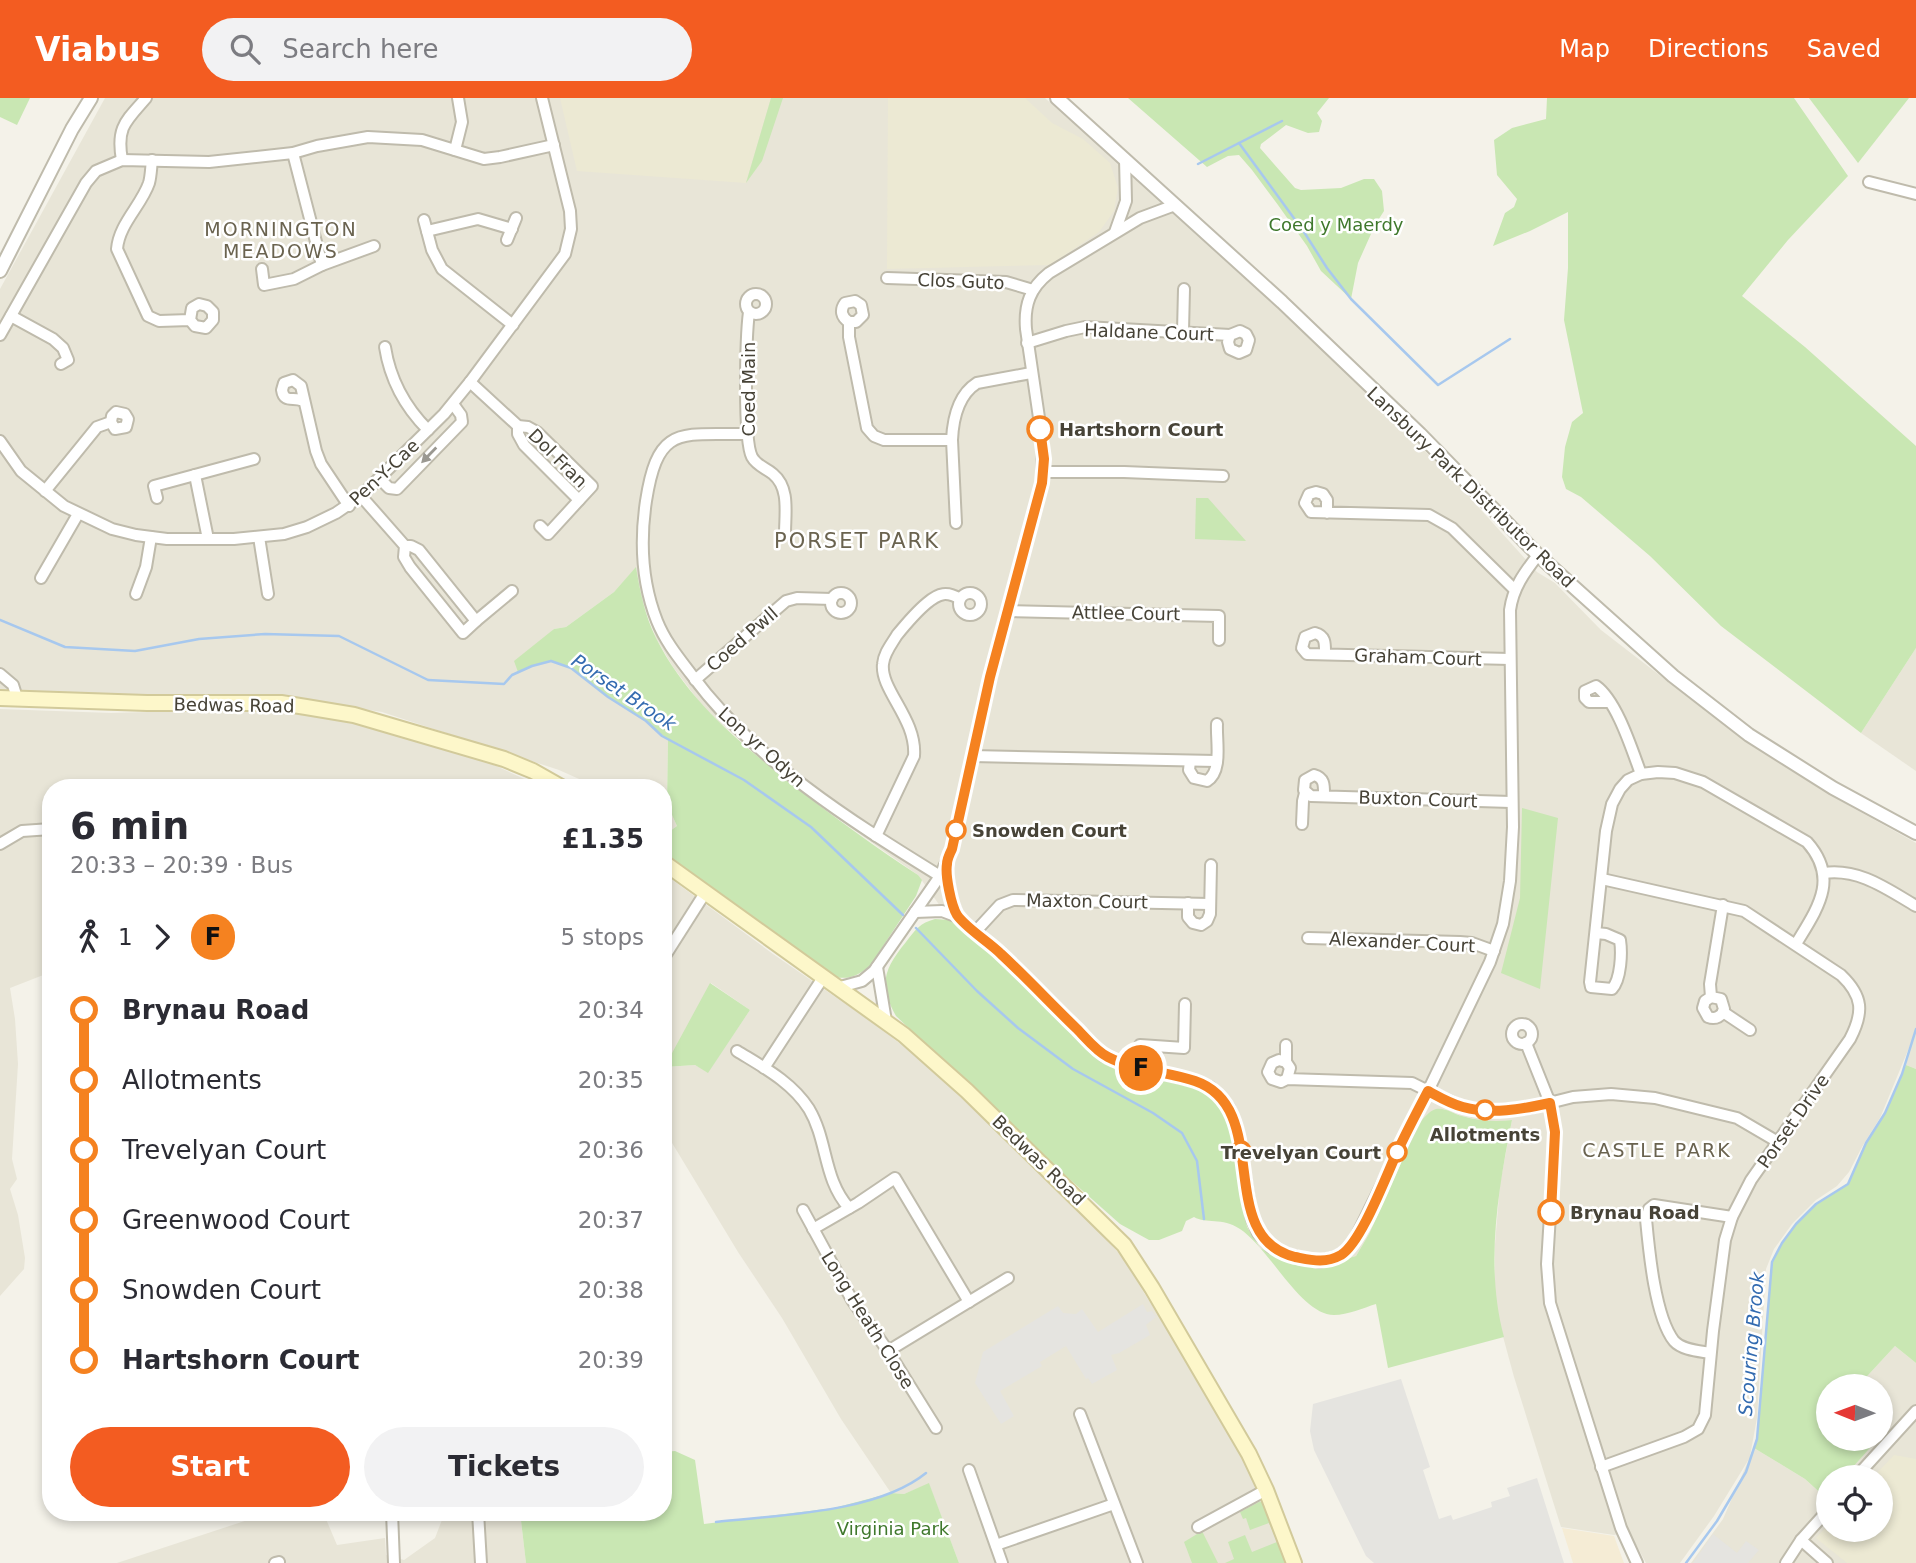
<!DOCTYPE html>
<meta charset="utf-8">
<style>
:root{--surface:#fff;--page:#f2f2f3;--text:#2b2b33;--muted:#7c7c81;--accent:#f35c21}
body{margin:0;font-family:"DejaVu Sans",sans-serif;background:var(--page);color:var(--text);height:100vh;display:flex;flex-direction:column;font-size:26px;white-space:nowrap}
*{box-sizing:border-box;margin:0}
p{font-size:23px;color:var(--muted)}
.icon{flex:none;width:38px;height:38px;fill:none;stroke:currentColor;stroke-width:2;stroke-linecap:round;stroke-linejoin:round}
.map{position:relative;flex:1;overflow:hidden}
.panel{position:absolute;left:42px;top:681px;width:630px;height:742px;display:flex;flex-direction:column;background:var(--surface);border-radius:28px;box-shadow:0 4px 10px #0003}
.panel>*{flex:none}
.badge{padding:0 14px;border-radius:23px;font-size:24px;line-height:46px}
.needle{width:46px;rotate:271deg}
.buttons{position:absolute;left:1816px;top:1276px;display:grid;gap:14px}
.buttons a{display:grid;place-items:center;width:77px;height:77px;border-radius:50%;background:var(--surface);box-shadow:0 4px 10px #0003;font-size:35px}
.map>.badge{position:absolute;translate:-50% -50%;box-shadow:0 0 0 4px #fff}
.legs{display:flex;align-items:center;gap:10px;height:77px;padding:0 28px;font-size:23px}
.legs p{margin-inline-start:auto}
.overview{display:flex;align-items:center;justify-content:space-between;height:119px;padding:0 28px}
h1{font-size:38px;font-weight:600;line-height:52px}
.primary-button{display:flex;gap:14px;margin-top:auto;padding:14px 28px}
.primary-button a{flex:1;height:80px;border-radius:42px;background:var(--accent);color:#fff;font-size:28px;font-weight:600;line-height:80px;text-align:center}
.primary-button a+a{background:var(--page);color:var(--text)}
ul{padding:0 28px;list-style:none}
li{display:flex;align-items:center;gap:24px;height:70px;font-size:26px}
li i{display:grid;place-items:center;width:10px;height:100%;margin:0 9px;background:currentColor}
li i::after{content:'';width:18px;height:18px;margin:-9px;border:5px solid;border-radius:50%;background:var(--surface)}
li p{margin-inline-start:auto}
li:first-child i{background:linear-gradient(#0000 50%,currentColor 0)}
li:last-child i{background:linear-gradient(currentColor 50%,#0000 0)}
header{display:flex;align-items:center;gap:42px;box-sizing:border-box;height:98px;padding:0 35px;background:var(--accent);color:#fff}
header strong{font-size:33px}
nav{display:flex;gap:38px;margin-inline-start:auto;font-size:24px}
.search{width:490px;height:63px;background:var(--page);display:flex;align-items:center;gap:18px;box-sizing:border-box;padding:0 24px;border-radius:38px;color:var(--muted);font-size:26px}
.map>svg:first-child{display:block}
</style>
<header>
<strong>Viabus</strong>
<div class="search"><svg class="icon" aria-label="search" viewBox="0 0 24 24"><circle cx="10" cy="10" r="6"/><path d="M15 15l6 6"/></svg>Search here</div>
<nav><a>Map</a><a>Directions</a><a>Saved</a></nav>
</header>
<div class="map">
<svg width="1916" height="1465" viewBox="0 0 1916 1465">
<rect width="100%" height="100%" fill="#f4f2e9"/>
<!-- residential -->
<g fill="#e8e5d7" fill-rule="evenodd">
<polygon points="105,0 1045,0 1313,243 1454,382 1537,474 1555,485 1601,532 1745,643 1839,702 1916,745 1916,971 1906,967 1911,945 1880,1020 1862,1049 1849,1074 1837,1088 1816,1102 1792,1126 1774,1151 1766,1171 1757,1320 1750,1358 1754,1350 1805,1381 1826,1400 1829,1397 1829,1432 1881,1432 1881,1379 1844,1379 1878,1341 1881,1340 1881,1288 1858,1288 1895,1248 1916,1265 1916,1465 1691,1465 1723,1421 1749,1361 1714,1418 1680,1465 1646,1465 1629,1434 1614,1437 1561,1429 1514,1279 1495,1209 1495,1146 1500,1086 1512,1022 1496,1024 1480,1022 1462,1018 1444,1011 1419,1025 1369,1136 1356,1158 1332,1165 1310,1166 1295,1165 1260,1150 1247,1129 1228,1019 1149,976 1121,972 1104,965 1093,956 968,833 950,822 918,777 831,716 757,658 704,610 673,569 656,540 642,502 636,470 614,494 566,529 554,531 518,574 532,568 551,563 571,570 608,599 646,623 668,642 667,706 677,728 663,738 663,690 597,689 559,672 382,614 287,599 86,598 0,595 0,191"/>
<polygon points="1916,550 1916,673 1861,635"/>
<polygon points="0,611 111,615 223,612 278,613 326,620 366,627 483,662 542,689 51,690 51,874 10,890 15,921 18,966 12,1061 17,1081 10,1091 18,1117 25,1160 24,1171 0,1198"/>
<path d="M663,775L773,856L876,927L925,965L1091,1124L1122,1159L1217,1313L1259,1386L1290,1465H959L929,1386L904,1396L891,1395L841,1321L782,1220L738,1154L663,1030ZM711,885L750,912L708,974L695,967L666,969Z"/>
<polygon points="272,1414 323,1414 337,1447 385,1440 386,1457 404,1462 435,1440 445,1414 520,1414 526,1465 117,1465"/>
</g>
<!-- commercial -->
<polygon fill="#f5ecd5" points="1562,1430 1614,1438 1624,1465 1573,1465"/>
<!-- education -->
<g fill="#ece9d3">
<polygon points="560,0 771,0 746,85 577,73"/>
<polygon points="888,0 1025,0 1052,25 1083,41 1110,65 1118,90 1114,113 1099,134 1050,167 887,171"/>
<polygon points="1894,1357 1916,1361 1916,1465 1847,1465 1816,1440 1829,1426 1829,1432 1881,1432 1881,1379 1873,1379"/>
</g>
<!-- green -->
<g fill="#c9e7b3">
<polygon points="0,0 30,0 17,27 0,19"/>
<polygon points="771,0 783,0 762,63 746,85"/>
<polygon points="1128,0 1329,0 1317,15 1322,23 1319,34 1308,35 1286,27 1261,46 1260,50 1295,90 1301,92 1341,90 1364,81 1374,81 1382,93 1384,113 1375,127 1358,165 1351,201 1321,173 1307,148 1278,107 1252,72 1239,57 1228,58 1207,69"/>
<polygon points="1547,0 1794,0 1848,78 1788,142 1742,198 1805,249 1916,348 1916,550 1861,635 1721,528 1650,458 1581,399 1566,391 1562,379 1565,349 1572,324 1583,315 1564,222 1568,170 1568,114 1530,133 1493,148 1505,115 1514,109 1517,101 1497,77 1494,42 1512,30 1546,21"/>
<polygon points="1809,0 1909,0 1858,65"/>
<polygon points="1196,400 1208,400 1246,443 1195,441"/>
<path d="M636,469C640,493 645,518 656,540C687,602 740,645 793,687C834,719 875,749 918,777L922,782L916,798L870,868C858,877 850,882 836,879L663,756V738L677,728L667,706L668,642L646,623L608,599L571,570L551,563L532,568L518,574L514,563L554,531L566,529L614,494Z"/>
<polygon points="1522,710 1558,720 1540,891 1501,875 1520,800"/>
<path d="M935,821L950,822L968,833L1093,956C1134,987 1199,970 1228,1019L1247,1129L1260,1150L1295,1165L1310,1166L1332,1165L1356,1158L1369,1136L1419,1025C1424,1020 1429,1013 1436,1011C1445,1009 1454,1016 1462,1018C1479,1023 1495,1024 1512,1022C1498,1092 1485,1169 1504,1239L1388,1270L1376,1206C1363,1210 1348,1217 1334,1217C1301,1217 1269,1150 1240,1131C1222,1119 1206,1126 1194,1119L1186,1123L1182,1133L1159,1142H1149L1120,1126L1030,1046L896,918C878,886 884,871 906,844C915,832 920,825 935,821Z"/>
<polygon points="710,885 750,912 708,975 695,967 665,969 663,973 663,967 665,968"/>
<polygon points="1906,967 1916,971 1916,1265 1895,1248 1858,1288 1829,1288 1829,1340 1878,1341 1844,1379 1829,1379 1829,1397 1826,1400 1805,1381 1754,1350 1757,1341 1772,1164 1782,1145 1796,1126 1816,1106 1848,1086 1866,1045 1885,1015"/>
<polygon points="675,1353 695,1362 704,1426 834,1410 891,1395 904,1396 929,1385 959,1465 526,1465 520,1414 663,1414 663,1354"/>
<polygon points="1259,1404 1264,1404 1287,1465 1225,1465 1234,1461 1228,1444 1245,1437 1252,1454 1277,1444 1269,1425 1250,1432 1246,1420 1243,1421 1240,1414"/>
<polygon points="1202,1433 1218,1465 1192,1465 1184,1444"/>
</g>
<!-- parking -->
<g fill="#e5e4e0">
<polygon points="1143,1206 1147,1214 1152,1213 1156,1219 1146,1227 1150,1237 1119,1255 1111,1257 1117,1272 1092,1286 1088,1280 1086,1281 1066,1248 1040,1264 1042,1268 1000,1293 1014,1318 1001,1326 975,1285 983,1254 1058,1208 1063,1215 1076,1216 1082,1211 1098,1234"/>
<polygon points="1401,1281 1430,1369 1423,1372 1439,1421 1451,1417 1453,1422 1492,1409 1491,1404 1510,1398 1507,1390 1537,1380 1564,1465 1374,1465 1366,1458 1314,1352 1310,1333 1313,1306"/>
<polygon points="1713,1436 1737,1455 1746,1443 1759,1452 1748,1465 1693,1465"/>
</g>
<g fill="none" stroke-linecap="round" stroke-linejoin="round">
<!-- stream -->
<g stroke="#a7c8ee" stroke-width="2.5">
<polyline points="1239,45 1304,134 1327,170 1351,201 1438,287 1510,241"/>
<polyline points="1198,66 1282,23"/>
<polyline points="0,522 65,549 135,553 199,541 265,536 339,538 428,582 504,586 512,577 532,568 551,563 571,570 608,599 646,623 662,638 744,682 811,729 903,817"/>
<polyline points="916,830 977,893 1018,930 1073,971 1153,1015 1182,1035 1197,1063 1204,1121"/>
<path d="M716,1424C778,1417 877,1415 926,1375"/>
<polyline points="1686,1465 1717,1423 1746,1374 1757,1341 1772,1164 1782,1145 1796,1126 1816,1106 1848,1086 1866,1045 1885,1015 1902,976 1916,931"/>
</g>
<!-- minor casing -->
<g stroke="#bfbbac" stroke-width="14">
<g id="minor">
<polyline points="455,52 462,24 458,0"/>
<polyline points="293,55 322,167"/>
<path d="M122,62C116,29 126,23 146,0"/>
<path d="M152,62C151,70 151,78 149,85C141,108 119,126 117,151L148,218L159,223L190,222L192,210L199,206L207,208L213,214V222L206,230L195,228L190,222"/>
<polyline points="1869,84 1916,96"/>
<polyline points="424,122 432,152 442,171 513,227"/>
<polyline points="427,133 478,121 512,131"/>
<polyline points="1115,134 1126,103 1125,61"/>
<polyline points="507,142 516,120"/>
<polyline points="262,171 264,187 294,181 322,167 374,148"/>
<polyline points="887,180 1006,184 1033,192"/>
<circle cx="756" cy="206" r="10"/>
<path d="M749,214C746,237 743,342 752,359C757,368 766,370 773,376C790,390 785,415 785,436"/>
<polyline points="11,218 53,241 63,250 68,262 61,266"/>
<path d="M849,224C841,219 840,212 845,205L855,203L861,207L863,217L856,224H849V239L867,330L874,338L884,342H952C953,320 958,297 977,285L1031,275"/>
<polyline points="1183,233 1184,191"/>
<polyline points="0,237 86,85 96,73 122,62 209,64 293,55 317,48 368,39 422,42 484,61 500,59 554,47"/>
<polyline points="1027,245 1066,233 1085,229 1230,237 1240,233 1246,236 1249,242 1246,252 1239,255 1230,251 1228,244 1230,237"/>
<path d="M385,249C390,281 405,309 428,332"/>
<polyline points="470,284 518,328 528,329 537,334 592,388 548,436 540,428"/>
<path d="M303,303C294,298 284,306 282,292L284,285L293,282L301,288L316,353L321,366L349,408"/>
<polyline points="518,328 518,336 524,347 579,402"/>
<path d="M746,336C680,337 658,326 646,403C640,443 642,485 657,523C665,543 678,559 691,576C756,664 848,721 940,778"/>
<polyline points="952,342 956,425"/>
<polyline points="0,343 21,373 64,408 112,431 136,437 167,441 234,441 284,436 307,429 336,415 361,398 444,316 470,284 565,156 571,131 570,113 542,0"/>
<polyline points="1044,374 1124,374 1223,378"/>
<polyline points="195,377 208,441"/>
<polyline points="380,381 389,390 397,391 462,324 461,317 453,306"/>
<polyline points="45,393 97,329 111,324 112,318 116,314 125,316 128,321 126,329 115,331 111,324"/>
<polyline points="361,398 405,448 411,448 419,452 476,523 463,535 410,469 404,459 405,448"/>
<polyline points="157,400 154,388 254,361"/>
<polyline points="1327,415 1327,402 1323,396 1316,394 1309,396 1305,405 1311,414 1429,417 1452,430 1515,492"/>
<polyline points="259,439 268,496"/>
<polyline points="41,480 78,416"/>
<circle cx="841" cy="505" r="10"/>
<circle cx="970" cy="506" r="11"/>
<polyline points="136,496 146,469 151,439"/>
<polyline points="1008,513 1219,518 1219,542"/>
<polyline points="476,523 512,493"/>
<path d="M1325,556C1325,546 1326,538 1315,535L1305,539L1302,550L1307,556L1510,561"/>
<polyline points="0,576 13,587 17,600"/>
<polyline points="695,582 786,503 797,500 832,501"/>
<path d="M1608,604H1589L1585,600V593L1596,588C1617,603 1632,652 1641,676"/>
<polyline points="972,658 1216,663"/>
<path d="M1190,663L1189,672L1194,680L1207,683C1223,673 1216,643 1217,626"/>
<path d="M1324,698C1324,688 1325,680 1314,677L1305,682L1304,692L1311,698L1511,704"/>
<polyline points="1302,726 1303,703 1305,695"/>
<path d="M876,738L914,658C917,621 880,592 883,566C884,555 891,547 897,537C906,526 916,514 927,505C939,495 947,493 960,501"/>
<polyline points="0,746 22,733 51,731"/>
<polyline points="946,767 950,799 958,819 1001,856 1104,958 1130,968 1194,983 1210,989 1219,999 1229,1010 1237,1031 1252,1121 1258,1135 1271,1149 1289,1157 1319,1164 1341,1157 1354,1143 1428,993 1463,1009 1486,1013 1529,1010 1573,999 1611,996 1655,1000 1737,1020 1778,1044"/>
<path d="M1824,775C1859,770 1887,791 1916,808"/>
<polyline points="1188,805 1188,819 1193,825 1201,827 1207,823 1210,816 1211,767"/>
<polyline points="915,814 942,813 958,819"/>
<polyline points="976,833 1000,807 1013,802 1210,806"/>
<path d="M1596,835L1606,836L1620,842C1622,855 1621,881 1612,891L1591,889L1590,884L1606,733L1612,706L1620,691L1628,682L1641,676L1658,674L1675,675L1703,684L1807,744C1840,781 1817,811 1796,846"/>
<polyline points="1308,840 1460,844 1472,845 1494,853"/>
<polyline points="663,861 705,795"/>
<polyline points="877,869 886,923"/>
<path d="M840,889L862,883L874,873L940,778L952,751L990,579L1042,385L1043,347L1026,231C1024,207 1030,190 1049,175L1140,120L1175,107"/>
<path d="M1711,899L1705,903L1703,910L1708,919C1716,922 1722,918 1724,911L1721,901L1711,899L1710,886L1723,807"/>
<polyline points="1723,914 1750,932"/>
<polyline points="663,925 664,926"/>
<circle cx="1522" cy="936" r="10"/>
<polyline points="1526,945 1550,1005 1555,1034 1547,1166 1550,1205 1621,1430 1637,1465"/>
<path d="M737,953C763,969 792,984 809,1011C828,1043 823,1081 849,1110"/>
<polyline points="1286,964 1286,947"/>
<polyline points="1130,968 1133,958 1140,947 1184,950 1185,906"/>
<polyline points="764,970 824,878"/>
<path d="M1287,981L1281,984L1272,981L1268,974L1272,965L1279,962L1286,964L1290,970L1287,981L1412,985L1428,993L1490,864L1503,826L1510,783L1513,729L1510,512C1513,490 1524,475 1538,457"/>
<polyline points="803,1112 852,1202 888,1253 936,1330"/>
<polyline points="813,1131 858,1105 895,1080 969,1204"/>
<polyline points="888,1253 1008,1180"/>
<path d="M1710,1255C1699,1253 1682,1252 1674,1243C1655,1219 1649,1153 1646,1121L1649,1111L1654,1107L1732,1119"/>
<polyline points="1080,1316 1137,1465"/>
<path d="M1601,1369L1684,1339L1698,1331L1705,1317L1713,1233L1725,1142L1732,1119L1751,1082L1850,941C1864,914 1863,898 1841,877L1744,813L1602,781"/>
<polyline points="969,1372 1002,1465"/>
<polyline points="1856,1379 1916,1313"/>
<polyline points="392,1414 394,1465"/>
<polyline points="478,1414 481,1465"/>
<polyline points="1198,1429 1266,1392"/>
<polyline points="1801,1442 1827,1465"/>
<polyline points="996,1447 1114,1406"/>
<polyline points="275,1465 279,1464"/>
<polyline points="1786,1465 1801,1442 1829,1411"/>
</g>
</g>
<!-- tertiary casing -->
<g stroke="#bfbbac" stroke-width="16">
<g id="tertiary">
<polyline points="1057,0 1282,204 1420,336 1538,457 1673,578 1749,637 1833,690 1916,735"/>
<polyline points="0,173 72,31 91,0"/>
</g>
</g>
<!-- secondary casing -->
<g stroke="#d2ca9a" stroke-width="18">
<g id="secondary">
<polyline points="0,600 147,605 281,605 306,609 354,617 504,661 533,673 563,690"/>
<polyline points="663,764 904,937 967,993 1124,1147 1152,1190 1249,1356 1266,1392 1294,1465"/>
</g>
</g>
<!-- minor -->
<use href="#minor" stroke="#fff" stroke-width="10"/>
<!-- tertiary -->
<use href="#tertiary" stroke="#fff" stroke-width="12"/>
<!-- secondary -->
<use href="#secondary" stroke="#fdf7ca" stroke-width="14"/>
</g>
<!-- one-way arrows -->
<defs><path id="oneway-solid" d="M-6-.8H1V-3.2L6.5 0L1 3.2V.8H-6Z" transform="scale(1.75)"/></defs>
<use fill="#9a9891" href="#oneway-solid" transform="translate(429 357) rotate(134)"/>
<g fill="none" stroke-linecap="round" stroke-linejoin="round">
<!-- line-1 casing -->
<g stroke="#fff" stroke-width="16">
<path id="line-1" d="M1040,331L1044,361L1042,385L990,579L952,751C950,755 947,761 947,766C945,777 951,807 957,817C966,830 989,844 1001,856C1027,880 1051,906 1077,931C1086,940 1096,953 1108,959C1135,973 1166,973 1195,983C1274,1010 1213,1139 1295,1159C1311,1162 1325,1166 1341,1157C1362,1144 1387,1075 1399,1050C1408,1031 1418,1012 1428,993C1439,999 1451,1006 1463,1009C1491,1017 1522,1011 1550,1005L1555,1034L1551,1114"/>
</g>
<!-- line-1 -->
<use href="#line-1" stroke="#f58220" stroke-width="10"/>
</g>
<!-- markers -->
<g fill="#fff" stroke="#f58220" stroke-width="3.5">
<circle cx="1040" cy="331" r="12"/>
<circle cx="956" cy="732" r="9"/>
<circle cx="1485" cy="1012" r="9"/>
<circle cx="1241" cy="1053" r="9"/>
<circle cx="1397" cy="1054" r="9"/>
<circle cx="1551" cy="1114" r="12"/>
</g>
<g text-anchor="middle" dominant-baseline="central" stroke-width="5" stroke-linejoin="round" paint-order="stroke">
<!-- park labels -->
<g font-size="18" fill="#3f782c" stroke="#fff">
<text x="1336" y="126">Coed y Maerdy</text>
<text x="893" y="1430">Virginia Park</text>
</g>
<!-- street labels -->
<g font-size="18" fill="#474337" stroke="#fff">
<text transform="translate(961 183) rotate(2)">Clos Guto</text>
<text transform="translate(1149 234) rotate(2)">Haldane Court</text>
<text transform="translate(748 291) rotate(-90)">Coed Main</text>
<text transform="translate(558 360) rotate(45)">Dol Fran</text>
<text transform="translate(384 374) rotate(-43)">Pen-Y-Cae</text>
<text transform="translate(1471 389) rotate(44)">Lansbury Park Distributor Road</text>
<text transform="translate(1126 515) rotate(1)">Attlee Court</text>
<text transform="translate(742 541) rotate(-41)">Coed Pwll</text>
<text transform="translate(1418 559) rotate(2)">Graham Court</text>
<text transform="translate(234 607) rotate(1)">Bedwas Road</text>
<text transform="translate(762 649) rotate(42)">Lon yr Odyn</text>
<text transform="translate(1418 701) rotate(2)">Buxton Court</text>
<text transform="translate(1087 803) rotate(1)">Maxton Court</text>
<text transform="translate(1402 844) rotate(3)">Alexander Court</text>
<text transform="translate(1793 1023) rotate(-55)">Porset Drive</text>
<text transform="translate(1039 1062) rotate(44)">Bedwas Road</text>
<text transform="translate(868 1222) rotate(58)">Long Heath Close</text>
</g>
<!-- stop labels -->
<g font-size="18" font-weight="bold" fill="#474337" stroke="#fff" text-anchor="start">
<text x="1059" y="331">Hartshorn Court</text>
<text x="972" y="732">Snowden Court</text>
<text x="1485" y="1036" text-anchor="middle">Allotments</text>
<text x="1381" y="1054" text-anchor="end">Trevelyan Court</text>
<text x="1570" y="1114">Brynau Road</text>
</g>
<!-- neighbourhood labels -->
<g font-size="19" letter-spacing="2" fill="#6a634f" stroke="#fff">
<text x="281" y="131">MORNINGTON<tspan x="281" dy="22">MEADOWS</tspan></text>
<text x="1657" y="1052">CASTLE PARK</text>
</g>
<!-- water labels -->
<g font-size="19" font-style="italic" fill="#336bb0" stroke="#fff">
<text transform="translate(624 594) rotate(34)">Porset Brook</text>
<text transform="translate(1751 1246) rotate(-85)">Scouring Brook</text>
</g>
<!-- quarter labels -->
<g font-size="21" letter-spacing="2" fill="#6a634f" stroke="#fff">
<text x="857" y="443">PORSET PARK</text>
</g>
</g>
</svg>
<div class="buttons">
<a><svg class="needle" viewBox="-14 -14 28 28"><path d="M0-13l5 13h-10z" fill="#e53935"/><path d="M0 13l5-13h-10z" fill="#7c7c81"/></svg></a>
<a><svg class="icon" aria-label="locate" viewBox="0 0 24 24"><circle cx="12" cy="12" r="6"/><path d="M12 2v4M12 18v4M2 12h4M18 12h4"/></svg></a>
</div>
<b class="badge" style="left:1141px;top:970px;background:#f58220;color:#111">F</b>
<section class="panel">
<div class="overview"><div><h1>6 min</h1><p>20:33 – 20:39 · Bus</p></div><b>£1.35</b></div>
<div class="legs"><svg class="icon" aria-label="walk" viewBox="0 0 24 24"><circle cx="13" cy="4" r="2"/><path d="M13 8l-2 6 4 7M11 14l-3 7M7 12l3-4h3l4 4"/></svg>1<svg class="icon" aria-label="forward" viewBox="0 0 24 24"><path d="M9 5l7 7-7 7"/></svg><b class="badge" style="background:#f58220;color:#111">F</b><p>5 stops</p></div>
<ul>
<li><i style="color:#f58220"></i><b>Brynau Road</b><p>20:34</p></li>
<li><i style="color:#f58220"></i><span>Allotments</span><p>20:35</p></li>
<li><i style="color:#f58220"></i><span>Trevelyan Court</span><p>20:36</p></li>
<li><i style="color:#f58220"></i><span>Greenwood Court</span><p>20:37</p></li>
<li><i style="color:#f58220"></i><span>Snowden Court</span><p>20:38</p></li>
<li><i style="color:#f58220"></i><b>Hartshorn Court</b><p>20:39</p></li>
</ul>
<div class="primary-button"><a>Start</a><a>Tickets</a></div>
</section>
</div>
